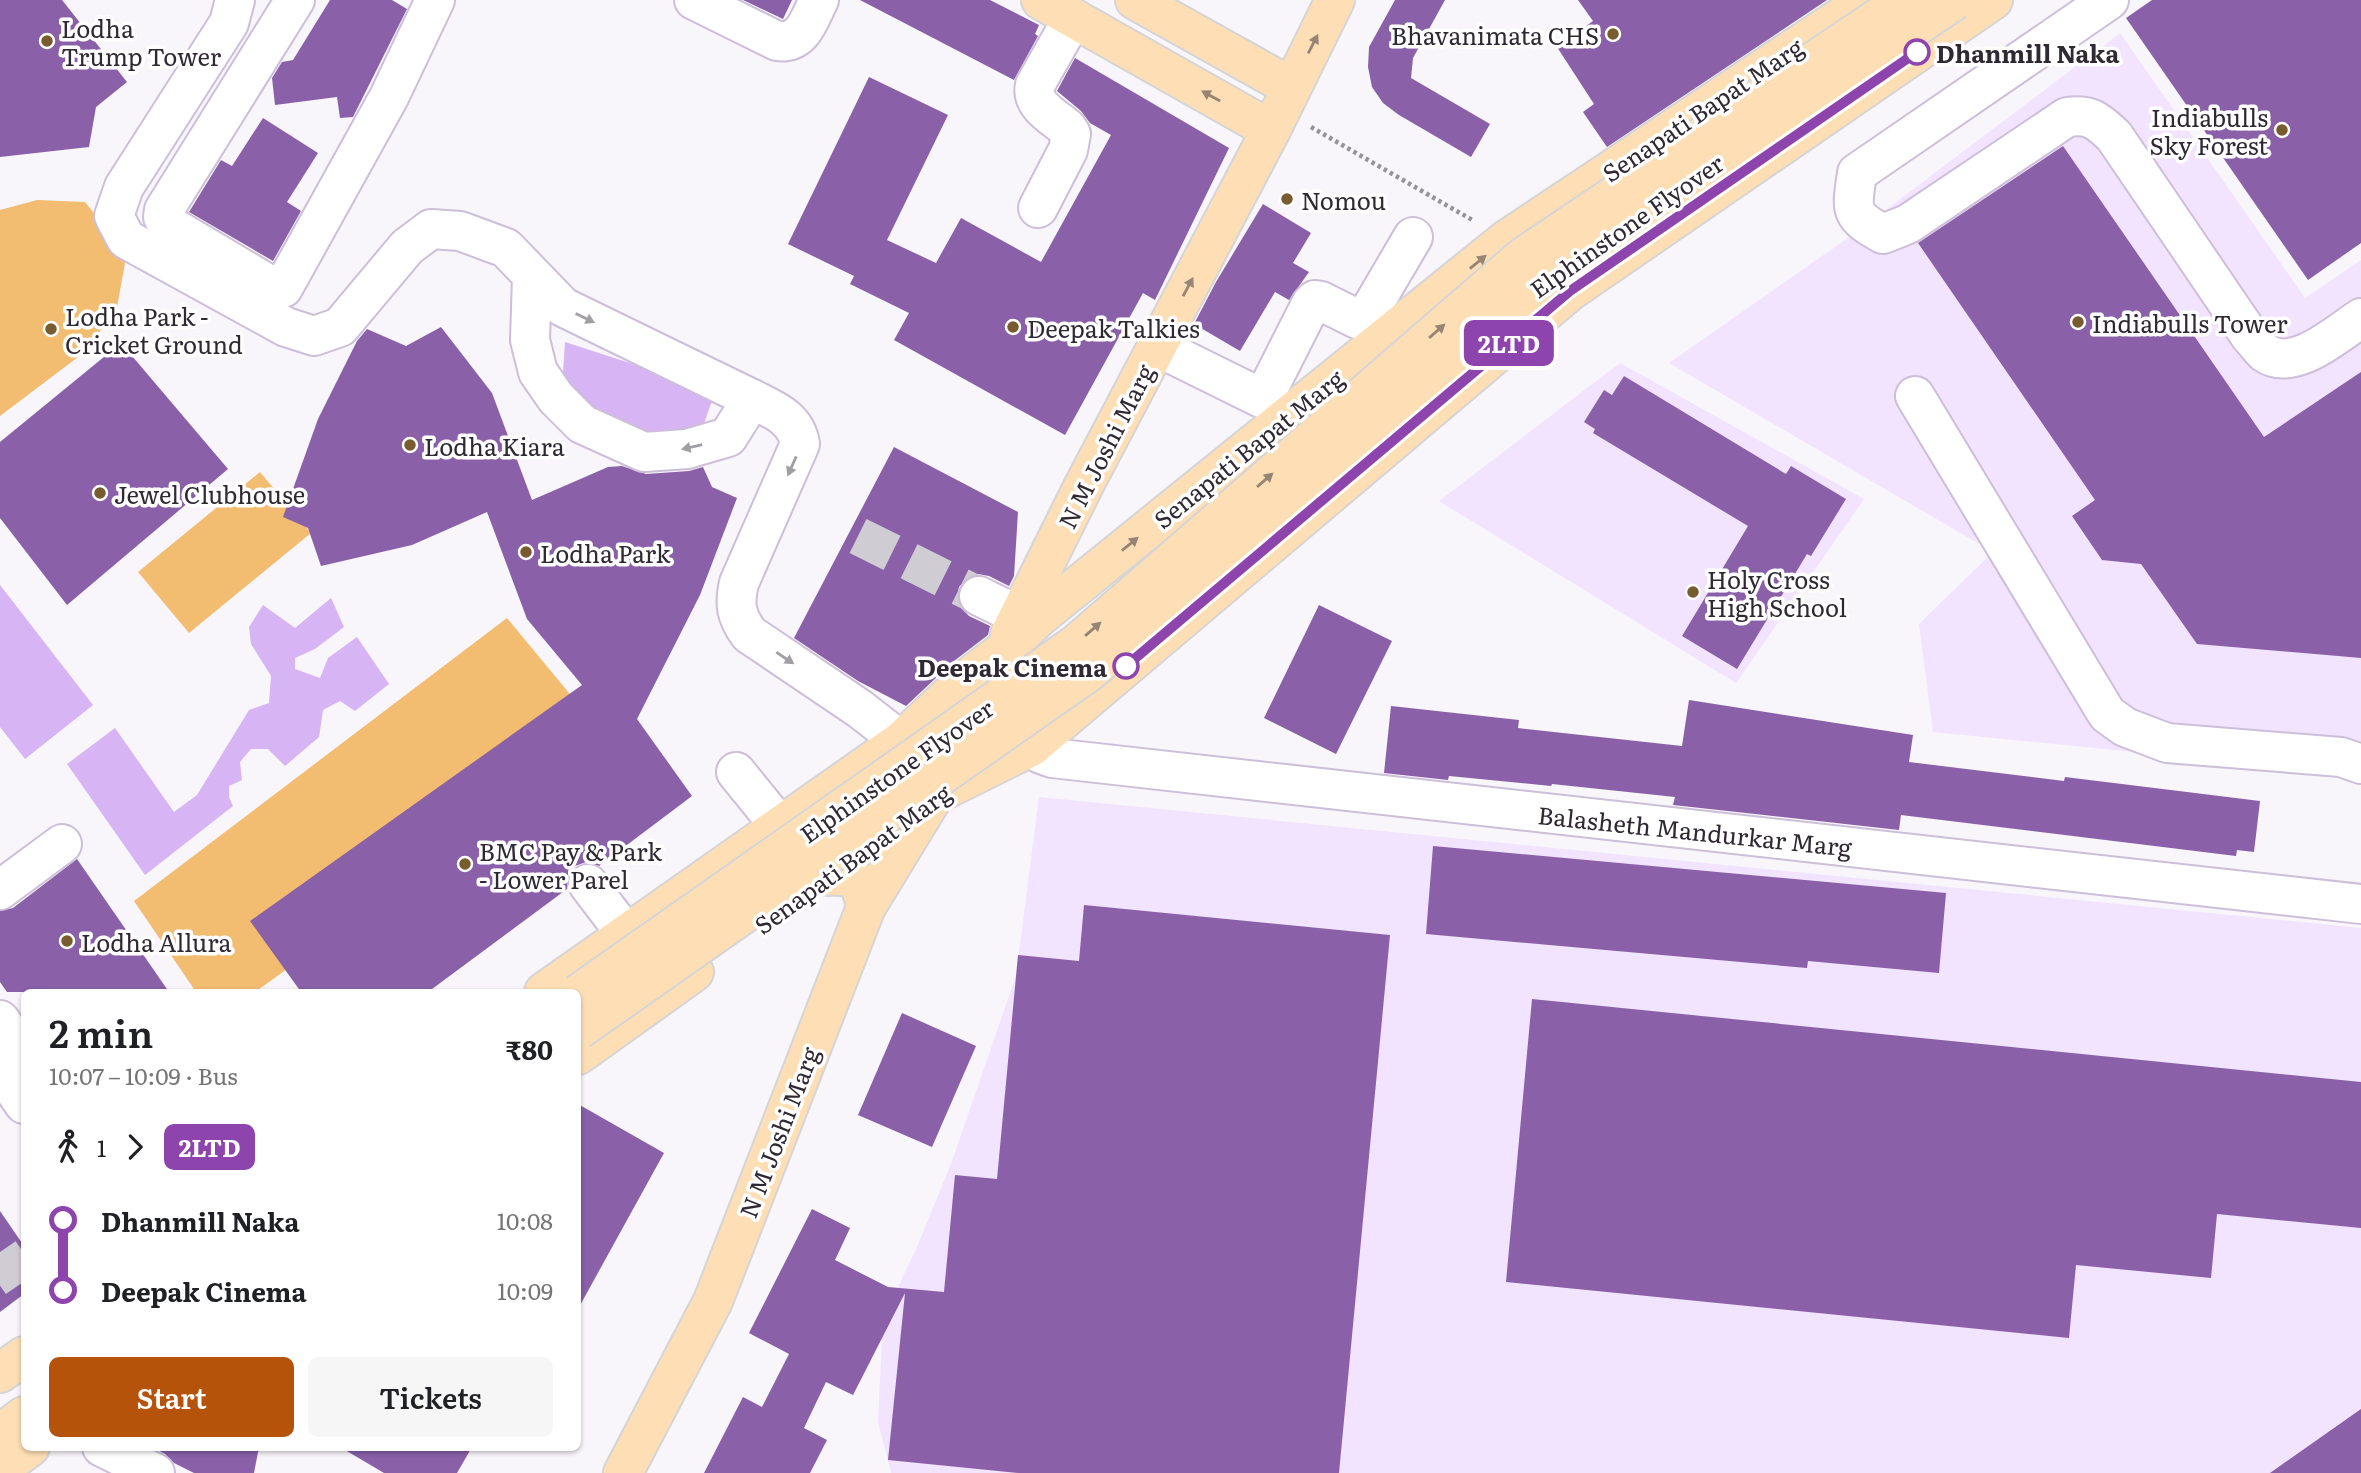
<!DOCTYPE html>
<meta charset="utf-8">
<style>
:root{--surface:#fff;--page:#f6f6f6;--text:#202124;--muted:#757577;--accent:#b45309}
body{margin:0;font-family:Literata,serif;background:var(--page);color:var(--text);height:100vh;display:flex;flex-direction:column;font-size:26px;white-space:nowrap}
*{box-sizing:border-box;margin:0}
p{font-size:23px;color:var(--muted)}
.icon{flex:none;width:38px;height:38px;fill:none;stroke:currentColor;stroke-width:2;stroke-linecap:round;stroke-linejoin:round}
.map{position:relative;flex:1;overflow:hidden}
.sheet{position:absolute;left:21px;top:989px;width:560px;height:462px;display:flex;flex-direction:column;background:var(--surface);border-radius:10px;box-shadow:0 2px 5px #0004}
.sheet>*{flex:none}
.badge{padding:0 14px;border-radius:10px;font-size:24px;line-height:46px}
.map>.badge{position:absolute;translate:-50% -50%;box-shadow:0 0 0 4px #fff}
.legs{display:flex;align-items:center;gap:10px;height:77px;padding:0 28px;font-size:23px}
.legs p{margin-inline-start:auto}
.summary{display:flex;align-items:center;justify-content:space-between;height:119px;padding:0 28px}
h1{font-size:38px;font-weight:600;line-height:52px}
.cta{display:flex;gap:14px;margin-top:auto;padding:14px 28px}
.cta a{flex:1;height:80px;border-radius:10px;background:var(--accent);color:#fff;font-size:28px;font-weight:600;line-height:80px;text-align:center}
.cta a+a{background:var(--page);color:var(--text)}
ul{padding:0 28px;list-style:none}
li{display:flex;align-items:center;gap:24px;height:70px;font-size:26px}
li i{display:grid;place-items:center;width:10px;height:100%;margin:0 9px;background:currentColor}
li i::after{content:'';width:18px;height:18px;margin:-9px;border:5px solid;border-radius:50%;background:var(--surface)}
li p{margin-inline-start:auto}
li:first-child i{background:linear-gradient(#0000 50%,currentColor 0)}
li:last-child i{background:linear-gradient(currentColor 50%,#0000 0)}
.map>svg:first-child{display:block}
</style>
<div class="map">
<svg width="2361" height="1473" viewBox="0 0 2361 1473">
<rect width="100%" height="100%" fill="#f8f5fb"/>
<!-- built -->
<g fill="#f2e3ff">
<polygon points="2120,33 2305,298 2361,260 2361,774 1933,732 1919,624 1993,552 1669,363 1858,231"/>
<polygon points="1620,363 1864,499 1736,683 1439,501"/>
<polygon points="1039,797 2361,928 2361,1473 891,1473 878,1422 883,1319 917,1247 951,1164 1016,976"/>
</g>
<!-- green -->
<g fill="#f2bc71">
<polygon points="37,200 85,202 109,232 125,263 117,307 86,351 0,416 0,210"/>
<polygon points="260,472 311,533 189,633 138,572"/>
<polygon points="507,618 607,739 255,992 196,992 134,901"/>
</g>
<!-- water -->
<g fill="#d7b4f4">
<polygon points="565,342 642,367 713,398 702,429 634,434 562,388"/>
<polygon points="0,585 93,705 25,759 0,727"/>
<polygon points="331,598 344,627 315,649 295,658 295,669 320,678 328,658 357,637 389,684 355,711 340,701 323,710 319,737 285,766 268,749 251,749 240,762 242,780 229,786 229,797 233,806 145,875 67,764 115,728 174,812 197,795 249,710 269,703 271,676 251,644 249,627 263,605 295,628"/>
</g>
<!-- building -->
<g fill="#8a60a9">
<polygon points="0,0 62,0 127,82 96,107 89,147 0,157"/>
<polygon points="330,0 392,0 407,9 353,117 340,118 337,97 275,105 272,78 282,62 293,60"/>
<polygon points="743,0 792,0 783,19"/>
<polygon points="860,0 990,0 1039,25 1035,34 1038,36 1014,80"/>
<polygon points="1395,0 1445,0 1413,58 1411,78 1490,124 1471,157 1399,115 1383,103 1372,87 1368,67 1369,47"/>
<polygon points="1578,0 1827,0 1607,147 1583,112 1594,104 1557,47 1593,21"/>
<polygon points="2152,0 2361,0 2361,243 2308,280 2126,18"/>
<polygon points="1075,58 1229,148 1155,300 1143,293 1065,435 894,340 909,313 850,284 854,276 788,244 869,77 948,115 887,240 936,263 961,218 1041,262 1111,135 1090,123 1081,111 1057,91"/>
<polygon points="263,118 318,153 287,202 301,211 273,261 189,212 221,160 232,166"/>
<polygon points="2063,146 2264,437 2361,372 2361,658 2197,644 2141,564 2102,560 2072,516 2095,500 1918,243"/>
<polygon points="1263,204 1311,233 1293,263 1309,272 1289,300 1275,292 1240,351 1194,324 1216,282"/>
<polygon points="441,327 492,393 532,500 608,467 622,466 646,474 689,471 703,467 712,487 737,498 700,595 637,719 692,796 599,866 586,862 575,866 568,876 567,889 428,992 301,992 250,921 582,685 527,619 487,512 412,545 321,566 308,528 283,517 318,419 357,341 367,329 406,346"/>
<polygon points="121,343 228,469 67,605 0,518 0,442"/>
<polygon points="1624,376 1786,474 1791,466 1846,499 1811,556 1807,554 1737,669 1682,636 1748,526 1593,433 1595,429 1584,422 1604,390 1612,395"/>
<polygon points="894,447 1018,512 1014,576 1009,586 989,576 978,574 967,578 959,587 957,597 961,608 969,616 990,626 988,635 954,661 906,706 858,681 794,638"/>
<polygon points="1319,605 1392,641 1336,754 1264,718"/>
<polygon points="1689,700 1913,735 1909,762 2064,781 2065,777 2260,801 2254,852 2237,850 2236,856 1901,815 1899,830 1673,805 1675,797 1552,784 1551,786 1449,776 1448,780 1384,773 1391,706 1519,720 1518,728 1682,746"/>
<polygon points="1433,846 1946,893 1939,973 1808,961 1807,968 1426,934"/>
<polygon points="77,859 169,992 7,992 0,982 0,911 13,908"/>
<polygon points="1084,905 1390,935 1339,1473 1019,1473 888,1460 905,1293 853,1395 826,1382 804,1428 827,1440 810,1473 704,1473 743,1397 762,1407 789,1354 749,1333 812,1209 850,1228 835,1260 888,1287 944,1292 955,1175 997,1179 1018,955 1079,961"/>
<polygon points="1532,999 2361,1082 2361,1228 2217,1214 2211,1278 2076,1265 2069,1338 1506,1282"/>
<polygon points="902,1013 976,1046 932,1147 858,1115"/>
<polygon points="578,1104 664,1153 578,1309"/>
<polygon points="0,1211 24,1246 24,1294 0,1312"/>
<polygon points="2361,1409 2361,1473 2270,1473"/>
<polygon points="152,1447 259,1447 254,1473 194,1473 174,1463 165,1454"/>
<polygon points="340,1447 472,1447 457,1473 384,1473"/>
</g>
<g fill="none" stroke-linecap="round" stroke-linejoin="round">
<!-- minor-tunnel -->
<g stroke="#d0ccd3" stroke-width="38" stroke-dasharray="38 19" stroke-linecap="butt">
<polyline points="858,536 979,596"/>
<polyline points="0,1252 24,1287"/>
</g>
<!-- minor casing -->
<g stroke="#cdbed9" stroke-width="42">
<g id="minor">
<polyline points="235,0 229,23 124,187 114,216 126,239 286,327 314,336 340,327 407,247 431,229 460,231 506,248 563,307 752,399 728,437 687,449 644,452 582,424 556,398 538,372 530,340 532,277"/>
<polyline points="295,0 164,210 163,217 167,224 273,287 283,288 389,97 435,0"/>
<path d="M694,0L777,41C803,45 809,19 819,0"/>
<path d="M2109,0L1857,173C1852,210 1848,215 1883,234L1908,224L2067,117C2090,114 2097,120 2114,136L2250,336C2255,341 2260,349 2265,353C2294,373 2338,333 2361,318"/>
<path d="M1038,208L1068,150L1071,134L1067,128C1054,117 1030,105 1035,85L1073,18"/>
<polyline points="1176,356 1261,398 1265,395 1311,304 1315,300 1321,301 1357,319 1366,317 1413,237"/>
<polyline points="1915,396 2107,714 2125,727 2167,743 2341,757 2361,764"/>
<path d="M752,399C774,410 796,418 800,444L739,583C734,604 736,616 749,634L860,709L901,741L919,768"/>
<polyline points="979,596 1020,616"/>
<polyline points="1033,714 1031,747 1041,754 1052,758 2361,904"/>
<polyline points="736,772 770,814 783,824"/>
<polyline points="588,884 626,934"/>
<polyline points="0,890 62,844"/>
<polyline points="0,1020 24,1055"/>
<polyline points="0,1069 24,1104"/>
<polyline points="102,1447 155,1473"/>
</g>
</g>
<!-- major casing -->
<g stroke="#d5d4d6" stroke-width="42">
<g id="major">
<polyline points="1041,0 1271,130"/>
<polyline points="1135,0 1291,87"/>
<polyline points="1010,634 1084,485 1271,130 1335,0"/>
<polyline points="934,795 1031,747 1570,291 1993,0"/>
<path d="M796,839L828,876C856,875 860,879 866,907"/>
<polyline points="544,992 901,741 969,677 1001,653 1039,617 1506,240 1867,0"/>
<polyline points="578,1055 694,972"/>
<polyline points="0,1373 24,1356"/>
<polyline points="0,1434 24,1416"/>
<polyline points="0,1469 30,1447"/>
<polyline points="623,1473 713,1301 866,907 935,794 945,774"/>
</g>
</g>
<!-- path -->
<polyline stroke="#96929a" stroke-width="4.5" stroke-dasharray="3.5 3.5" stroke-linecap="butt" points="1311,127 1474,221"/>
<!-- minor -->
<use href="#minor" stroke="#fff" stroke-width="38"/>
<!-- major -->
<use href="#major" stroke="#fedfb5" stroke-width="38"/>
<!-- major-bridge casing -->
<g stroke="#d5d4d6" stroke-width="42" stroke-linecap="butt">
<g id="major-bridge">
<polyline points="578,994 1075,645 1523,257 1905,0"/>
<polyline points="578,1030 1090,671 1545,277 1955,0"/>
</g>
</g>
<!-- major-bridge -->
<use href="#major-bridge" stroke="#fedfb5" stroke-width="38"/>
</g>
<!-- one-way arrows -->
<defs><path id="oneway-solid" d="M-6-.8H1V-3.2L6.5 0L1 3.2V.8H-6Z" transform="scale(1.75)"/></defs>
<g fill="#968474">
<use href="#oneway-solid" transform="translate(1313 44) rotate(-63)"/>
<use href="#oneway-solid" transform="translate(1211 96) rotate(-151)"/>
<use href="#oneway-solid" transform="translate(1478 262) rotate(-39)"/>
<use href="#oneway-solid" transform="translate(1188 287) rotate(-62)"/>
<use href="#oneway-solid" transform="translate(1437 331) rotate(-41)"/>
<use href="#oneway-solid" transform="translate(1265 480) rotate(-41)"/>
<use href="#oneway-solid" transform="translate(1130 544) rotate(-39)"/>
<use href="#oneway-solid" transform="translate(1093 629) rotate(-41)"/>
</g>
<g fill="#a19fa3">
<use href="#oneway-solid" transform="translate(585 318) rotate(26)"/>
<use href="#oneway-solid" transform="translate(692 447) rotate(167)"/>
<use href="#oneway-solid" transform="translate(792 466) rotate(114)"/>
<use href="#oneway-solid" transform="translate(785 658) rotate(34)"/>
</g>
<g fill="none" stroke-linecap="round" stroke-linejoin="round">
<!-- line-1 casing -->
<g stroke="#fff" stroke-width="16">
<polyline id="line-1" points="1126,666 1570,291 1917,52"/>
</g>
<!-- line-1 -->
<use href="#line-1" stroke="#8e44ad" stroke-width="10"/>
</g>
<!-- markers -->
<g fill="#795b30" stroke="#fff" stroke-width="2.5">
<circle cx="1613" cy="34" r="7"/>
<circle cx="47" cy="41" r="7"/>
<circle cx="2282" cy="130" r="7"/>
<circle cx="1287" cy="199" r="7"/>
<circle cx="2078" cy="322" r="7"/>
<circle cx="1013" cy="327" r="7"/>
<circle cx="51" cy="329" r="7"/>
<circle cx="410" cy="445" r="7"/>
<circle cx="100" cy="493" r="7"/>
<circle cx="526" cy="552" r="7"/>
<circle cx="1693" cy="592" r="7"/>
<circle cx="465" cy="864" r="7"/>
<circle cx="67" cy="941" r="7"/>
</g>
<g fill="#fff" stroke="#8e44ad" stroke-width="3.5">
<circle cx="1917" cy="52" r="12"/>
<circle cx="1126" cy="666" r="12"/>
</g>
<g text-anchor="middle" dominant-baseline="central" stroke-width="7" stroke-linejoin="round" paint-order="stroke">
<!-- poi labels -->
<g font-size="24" fill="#2f2933" stroke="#fff" text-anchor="start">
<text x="61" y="27">Lodha<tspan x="61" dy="28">Trump Tower</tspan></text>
<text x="1599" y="34" text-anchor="end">Bhavanimata CHS</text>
<text x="2268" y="116" text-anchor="end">Indiabulls<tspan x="2268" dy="28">Sky Forest</tspan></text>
<text x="1301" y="199">Nomou</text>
<text x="65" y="315">Lodha Park -<tspan x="65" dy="28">Cricket Ground</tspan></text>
<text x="2092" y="322">Indiabulls Tower</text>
<text x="1027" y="327">Deepak Talkies</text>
<text x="424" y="445">Lodha Kiara</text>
<text x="114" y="493">Jewel Clubhouse</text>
<text x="540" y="552">Lodha Park</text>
<text x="1707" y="578">Holy Cross<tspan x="1707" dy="28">High School</tspan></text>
<text x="479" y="850">BMC Pay &amp; Park<tspan x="479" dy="28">- Lower Parel</tspan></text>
<text x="81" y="941">Lodha Allura</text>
</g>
<!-- stop labels -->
<g font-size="24" font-weight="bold" fill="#2f2933" stroke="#fff" text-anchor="start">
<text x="1936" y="52">Dhanmill Naka</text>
<text x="1107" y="666" text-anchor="end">Deepak Cinema</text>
</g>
<!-- street labels -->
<g font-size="24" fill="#2f2933" stroke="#fff">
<text transform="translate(1702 109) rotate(-34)">Senapati Bapat Marg</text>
<text transform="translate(1626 225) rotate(-35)">Elphinstone Flyover</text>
<text transform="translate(1105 446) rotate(-63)">N M Joshi Marg</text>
<text transform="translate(1248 448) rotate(-39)">Senapati Bapat Marg</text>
<text transform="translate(896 770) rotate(-35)">Elphinstone Flyover</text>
<text transform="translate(1695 830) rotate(6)">Balasheth Mandurkar Marg</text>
<text transform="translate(852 858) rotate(-36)">Senapati Bapat Marg</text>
<text transform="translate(778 1132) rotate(-69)">N M Joshi Marg</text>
</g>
</g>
</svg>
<b class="badge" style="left:1509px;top:343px;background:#8e44ad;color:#fff">2LTD</b>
<section class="sheet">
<div class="summary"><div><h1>2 min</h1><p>10:07 – 10:09 · Bus</p></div><b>₹80</b></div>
<div class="legs"><svg class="icon" aria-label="walk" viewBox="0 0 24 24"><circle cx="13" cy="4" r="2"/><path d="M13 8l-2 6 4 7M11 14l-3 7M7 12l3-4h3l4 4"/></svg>1<svg class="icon" aria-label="forward" viewBox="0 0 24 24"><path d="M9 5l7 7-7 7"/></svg><b class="badge" style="background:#8e44ad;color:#fff">2LTD</b></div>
<ul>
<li><i style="color:#8e44ad"></i><b>Dhanmill Naka</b><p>10:08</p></li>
<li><i style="color:#8e44ad"></i><b>Deepak Cinema</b><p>10:09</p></li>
</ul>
<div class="cta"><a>Start</a><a>Tickets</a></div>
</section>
</div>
